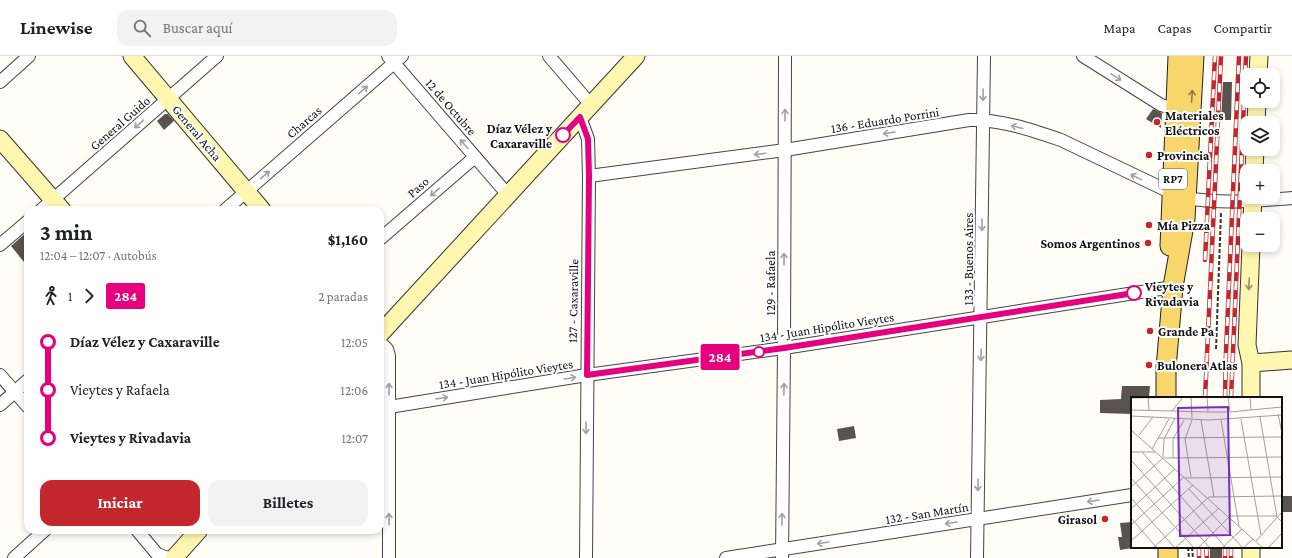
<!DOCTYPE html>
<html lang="es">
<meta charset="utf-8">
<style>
:root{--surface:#fff;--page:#f2f2f2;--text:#202124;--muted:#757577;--line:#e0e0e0;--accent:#c4262e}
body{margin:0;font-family:"Crimson Pro",serif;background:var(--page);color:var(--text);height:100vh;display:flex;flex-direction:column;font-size:15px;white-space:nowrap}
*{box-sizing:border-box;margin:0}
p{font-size:13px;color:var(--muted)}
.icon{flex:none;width:22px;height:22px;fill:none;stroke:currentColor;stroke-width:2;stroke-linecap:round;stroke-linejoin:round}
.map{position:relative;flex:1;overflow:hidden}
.side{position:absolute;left:24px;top:150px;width:360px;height:328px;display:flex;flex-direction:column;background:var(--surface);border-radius:12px;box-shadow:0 2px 6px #0003}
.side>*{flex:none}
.badge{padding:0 8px;border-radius:3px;font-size:14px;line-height:26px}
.tools{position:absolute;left:1240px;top:12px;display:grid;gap:8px}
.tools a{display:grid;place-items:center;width:40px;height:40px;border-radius:8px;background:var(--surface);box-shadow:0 2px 6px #0003;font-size:20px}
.map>.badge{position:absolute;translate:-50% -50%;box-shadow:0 0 0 2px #fff}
.legs{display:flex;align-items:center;gap:6px;height:44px;padding:0 16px;font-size:13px}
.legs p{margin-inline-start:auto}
.summary{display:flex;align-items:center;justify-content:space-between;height:68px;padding:0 16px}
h1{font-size:22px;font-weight:700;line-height:30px}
.primary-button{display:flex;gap:8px;margin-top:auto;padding:8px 16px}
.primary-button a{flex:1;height:46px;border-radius:12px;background:var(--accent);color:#fff;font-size:16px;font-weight:700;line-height:46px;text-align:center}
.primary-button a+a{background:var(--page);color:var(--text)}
ul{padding:0 16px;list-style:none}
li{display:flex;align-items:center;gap:14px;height:48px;font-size:15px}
li i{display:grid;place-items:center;width:6px;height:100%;margin:0 5px;background:currentColor}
li i::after{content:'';width:10px;height:10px;margin:-5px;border:3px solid;border-radius:50%;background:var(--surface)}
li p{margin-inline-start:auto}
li:first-child i{background:linear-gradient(#0000 50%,currentColor 0)}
li:last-child i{background:linear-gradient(currentColor 50%,#0000 0)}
header{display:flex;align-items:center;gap:24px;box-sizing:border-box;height:56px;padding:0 20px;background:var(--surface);border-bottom:1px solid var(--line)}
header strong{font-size:19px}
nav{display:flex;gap:22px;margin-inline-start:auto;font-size:14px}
.search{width:280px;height:36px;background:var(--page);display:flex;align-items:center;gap:10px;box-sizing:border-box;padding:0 14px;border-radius:12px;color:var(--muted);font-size:15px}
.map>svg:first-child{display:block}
</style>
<header>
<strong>Linewise</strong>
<div class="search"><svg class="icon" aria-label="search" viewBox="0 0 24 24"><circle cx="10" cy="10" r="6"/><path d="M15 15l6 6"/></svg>Buscar aquí</div>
<nav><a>Mapa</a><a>Capas</a><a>Compartir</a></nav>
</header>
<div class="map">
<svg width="1292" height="502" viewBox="0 0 1292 502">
<rect width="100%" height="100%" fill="#fffdf5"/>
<!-- building -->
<g fill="#5a524d">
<polygon points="1223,26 1232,26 1231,64 1221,64"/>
<polygon points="1153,53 1162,57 1161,72 1146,63"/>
<polygon points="165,58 168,58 174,65 164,74 157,65"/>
<polygon points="28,175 28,211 11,190"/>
<polygon points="1122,330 1150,330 1149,342 1132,342 1132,358 1100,357 1100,344 1121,343"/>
<polygon points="854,370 856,382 839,385 837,373"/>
<rect x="1281" y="440" width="11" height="16"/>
<polygon points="1132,466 1132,492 1120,494 1118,481 1122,481 1120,467"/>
<rect x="1210" y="491" width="12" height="11"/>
</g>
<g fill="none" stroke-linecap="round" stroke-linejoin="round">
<!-- street casing -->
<g stroke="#444" stroke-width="14">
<g id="street">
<polyline points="388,0 508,139"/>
<polyline points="549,0 591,49"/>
<polyline points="1083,0 1161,49 1175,53"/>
<polyline points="0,26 29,0"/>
<polyline points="580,61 588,83 589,120 586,502"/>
<path d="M589,120L785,94L969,64C1000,63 1032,74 1061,84L1172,137"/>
<path d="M1186,142C1222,148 1256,145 1292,142"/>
<polyline points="41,154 217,0"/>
<polyline points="225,154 402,0"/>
<polyline points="380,183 475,101"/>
<polyline points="0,189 28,165"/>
<polyline points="380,286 387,293 389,300 389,502"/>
<polyline points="0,319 28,351"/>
<polyline points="0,349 28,324"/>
<polyline points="389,351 587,319 784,292 1173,231"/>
<polyline points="137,474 157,498 168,502"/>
<polyline points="14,502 45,474"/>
<polyline points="726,502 1132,439"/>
<polyline points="782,502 784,292 785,0"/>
<polyline points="977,502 984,0"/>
</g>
</g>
<!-- secondary casing -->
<g stroke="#333" stroke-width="19">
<g id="secondary">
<polyline points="132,0 262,154"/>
<polyline points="1258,19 1259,0"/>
<polyline points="1256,67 1257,45"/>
<polyline points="0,83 62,154"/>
<polyline points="1254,115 1255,93"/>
<polyline points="1252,163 1253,141"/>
<polyline points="1251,189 1247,289 1251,307 1251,342"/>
<polyline points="380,278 636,0"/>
<polyline points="1251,307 1292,304"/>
<polyline points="1251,491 1251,502"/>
<polyline points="174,502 199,474"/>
</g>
</g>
<!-- primary casing -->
<g stroke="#222" stroke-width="21">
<g id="primary">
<polyline points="1170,190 1178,0"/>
<polyline points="1166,342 1166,312 1173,231 1185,163 1194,0"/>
<polyline points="1168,491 1168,502"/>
</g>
</g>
<!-- path -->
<g stroke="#333" stroke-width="2" stroke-dasharray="4 2" stroke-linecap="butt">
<polyline points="1216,293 1221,156"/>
<polyline points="1188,491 1189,502"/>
<polyline points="1192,491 1193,502"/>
</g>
<!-- street -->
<use href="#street" stroke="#fff" stroke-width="12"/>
<!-- secondary -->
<use href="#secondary" stroke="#fff6b0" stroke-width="17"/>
<!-- primary -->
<use href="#primary" stroke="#f9d66b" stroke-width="19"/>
<!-- rail casing -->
<g stroke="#c4262e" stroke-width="4.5">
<g id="rail">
<polyline points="1205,204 1215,0"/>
<polyline points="1205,342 1221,0"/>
<polyline points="1225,342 1226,296 1239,0"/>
<polyline points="1231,342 1246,0"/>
<polyline points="1199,491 1199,502"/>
<polyline points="1206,491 1207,502"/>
<polyline points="1225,491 1225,502"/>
<polyline points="1231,491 1231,502"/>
</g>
</g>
<!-- rail -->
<use href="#rail" stroke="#fff" stroke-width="3" stroke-dasharray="9" stroke-linecap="butt"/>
</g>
<!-- one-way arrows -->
<defs><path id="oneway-shaft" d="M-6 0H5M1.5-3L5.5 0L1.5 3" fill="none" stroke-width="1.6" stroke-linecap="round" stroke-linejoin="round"/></defs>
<g stroke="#a0a0a0">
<use href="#oneway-shaft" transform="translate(1116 21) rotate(32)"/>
<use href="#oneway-shaft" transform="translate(363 34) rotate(-41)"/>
<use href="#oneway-shaft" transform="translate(983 39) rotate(91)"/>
<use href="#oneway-shaft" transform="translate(785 59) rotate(-90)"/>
<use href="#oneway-shaft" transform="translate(139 68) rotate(139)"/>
<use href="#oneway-shaft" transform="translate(1017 71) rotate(-166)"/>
<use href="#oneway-shaft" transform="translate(889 77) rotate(171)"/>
<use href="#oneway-shaft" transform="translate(464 88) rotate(-131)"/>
<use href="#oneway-shaft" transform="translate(760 98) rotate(173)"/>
<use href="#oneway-shaft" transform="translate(265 119) rotate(-41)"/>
<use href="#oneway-shaft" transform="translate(1136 121) rotate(-154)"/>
<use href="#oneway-shaft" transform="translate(435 136) rotate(139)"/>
<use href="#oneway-shaft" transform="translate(982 169) rotate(90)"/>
<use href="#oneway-shaft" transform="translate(784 203) rotate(-90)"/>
<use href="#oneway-shaft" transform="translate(981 299) rotate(91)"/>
<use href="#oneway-shaft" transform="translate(570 322) rotate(-9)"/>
<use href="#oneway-shaft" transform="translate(389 333) rotate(-90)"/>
<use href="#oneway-shaft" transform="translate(784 333) rotate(-89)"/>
<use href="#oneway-shaft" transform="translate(442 342) rotate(-9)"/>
<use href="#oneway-shaft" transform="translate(586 372) rotate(90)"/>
<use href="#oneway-shaft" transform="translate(978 429) rotate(91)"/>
<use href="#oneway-shaft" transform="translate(1093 445) rotate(171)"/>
<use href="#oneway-shaft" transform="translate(389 463) rotate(-90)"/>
<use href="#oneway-shaft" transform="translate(782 463) rotate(-89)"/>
<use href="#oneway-shaft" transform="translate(951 467) rotate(171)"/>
<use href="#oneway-shaft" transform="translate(823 487) rotate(171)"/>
</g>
<use stroke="#917d42" href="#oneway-shaft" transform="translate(1192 40) rotate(-86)"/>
<use stroke="#948f68" href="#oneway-shaft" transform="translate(1249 228) rotate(92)"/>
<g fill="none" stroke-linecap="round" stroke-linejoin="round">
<!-- line-1 casing -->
<g stroke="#fff" stroke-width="9">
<polyline id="line-1" points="563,79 580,61 588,83 589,120 587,319 784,292 1134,237"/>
</g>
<!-- line-1 -->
<use href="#line-1" stroke="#e6007e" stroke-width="6"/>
</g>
<!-- markers -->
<g fill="#c4262e" stroke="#fff" stroke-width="1.5">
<circle cx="1157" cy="66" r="4"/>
<circle cx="1149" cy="99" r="4"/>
<circle cx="1149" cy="169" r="4"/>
<circle cx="1148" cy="187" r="4"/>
<circle cx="1150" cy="275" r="4"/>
<circle cx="1149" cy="309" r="4"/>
<circle cx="1105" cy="463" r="4"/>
</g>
<g fill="#fff" stroke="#e6007e" stroke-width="2">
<circle cx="563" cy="79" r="7"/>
<circle cx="1134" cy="237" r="7"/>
<circle cx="759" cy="296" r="5"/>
</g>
<g text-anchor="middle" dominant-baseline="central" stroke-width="4" stroke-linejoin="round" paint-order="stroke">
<!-- shield labels -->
<rect fill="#fff" stroke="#585858" stroke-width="1" x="1159" y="113" width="28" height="20" rx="3"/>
<g font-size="12" font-weight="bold" fill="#111">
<text x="1173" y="123">RP7</text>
</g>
<!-- street labels -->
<g font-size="13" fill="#111" stroke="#fff">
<text transform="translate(451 51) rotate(49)">12 de Octubre</text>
<text transform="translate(885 64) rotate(-9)">136 - Eduardo Porrini</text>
<text transform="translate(304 66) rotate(-41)">Charcas</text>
<text transform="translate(120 67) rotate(-41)">General Guido</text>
<text transform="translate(197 77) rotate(50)">General Acha</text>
<text transform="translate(418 131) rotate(-41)">Paso</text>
<text transform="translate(968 203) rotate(-90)">133 - Buenos Aires</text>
<text transform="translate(770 227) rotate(-90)">129 - Rafaela</text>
<text transform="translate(573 245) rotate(-89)">127 - Caxaraville</text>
<text transform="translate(827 271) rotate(-9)">134 - Juan Hipólito Vieytes</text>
<text transform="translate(506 318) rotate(-9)">134 - Juan Hipólito Vieytes</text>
<text transform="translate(927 457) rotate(-9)">132 - San Martín</text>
</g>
<!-- poi labels -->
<g font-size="13" font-weight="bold" fill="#111" stroke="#fff" text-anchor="start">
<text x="1165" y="59">Materiales<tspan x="1165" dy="15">Eléctricos</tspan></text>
<text x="1157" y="99">Provincia</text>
<text x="1157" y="169">Mía Pizza</text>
<text x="1140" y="187" text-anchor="end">Somos Argentinos</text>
<text x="1158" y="275">Grande Pa</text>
<text x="1157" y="309">Bulonera Atlas</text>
<text x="1097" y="463" text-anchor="end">Girasol</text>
</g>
<!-- stop labels -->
<g font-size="13" font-weight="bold" fill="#111" stroke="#fff" text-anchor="end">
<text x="552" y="72">Díaz Vélez y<tspan x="552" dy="15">Caxaraville</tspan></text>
<text x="1145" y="230" text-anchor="start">Vieytes y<tspan x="1145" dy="15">Rivadavia</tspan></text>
</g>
</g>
<!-- overview -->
<g transform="translate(1131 341)">
<rect width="151" height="151" fill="#fffdf5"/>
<path fill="none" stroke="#a09f9a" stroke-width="1" d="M17,0L18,13M60,0L61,21M97,0L99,15L151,10M119,0L120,13M0,1L64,0M0,13L41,14L52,0M41,14L77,15L76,0M77,15H98M147,17L151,36M0,19L78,23L151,18M129,20L146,120L151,125M110,22L130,138M70,23L83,100M90,23L108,129M0,33L132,151M8,38L22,20M27,41L151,40M21,52L38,22M0,55H24M11,55L95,151M32,61L33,42L44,21M33,61L151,60M42,61V42L53,23M0,63L79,151M60,80L54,42L61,23M0,81L63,151M54,81L151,80M0,90L32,61M58,92L112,151M0,101L44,151M0,112L44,72M0,121L26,151M0,128L53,80M0,144L62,88M125,144L151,115M22,151L78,100L151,99M44,151L88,111M67,151L99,119H146M91,151L111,132M112,151L122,142M137,151L151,136"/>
<path fill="#7b2cbf" fill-opacity="0.15" stroke="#7b2cbf" stroke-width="2" d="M97,10L99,138L49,139L47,11Z"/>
<rect width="151" height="151" fill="none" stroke="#111" stroke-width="2"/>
</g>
</svg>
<div class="tools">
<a><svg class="icon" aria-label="locate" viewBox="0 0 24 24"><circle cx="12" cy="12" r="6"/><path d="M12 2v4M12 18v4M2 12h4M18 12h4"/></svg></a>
<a><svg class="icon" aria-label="layers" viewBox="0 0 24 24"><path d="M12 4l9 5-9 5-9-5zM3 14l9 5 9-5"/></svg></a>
<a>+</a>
<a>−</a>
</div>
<b class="badge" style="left:720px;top:301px;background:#e6007e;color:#fff">284</b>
<section class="side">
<div class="summary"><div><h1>3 min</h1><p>12:04 – 12:07 · Autobús</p></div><b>$1,160</b></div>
<div class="legs"><svg class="icon" aria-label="walk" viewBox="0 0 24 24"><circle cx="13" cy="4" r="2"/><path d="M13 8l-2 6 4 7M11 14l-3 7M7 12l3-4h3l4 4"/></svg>1<svg class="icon" aria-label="forward" viewBox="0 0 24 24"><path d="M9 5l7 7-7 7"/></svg><b class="badge" style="background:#e6007e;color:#fff">284</b><p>2 paradas</p></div>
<ul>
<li><i style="color:#e6007e"></i><b>Díaz Vélez y Caxaraville</b><p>12:05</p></li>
<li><i style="color:#e6007e"></i><span>Vieytes y Rafaela</span><p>12:06</p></li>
<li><i style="color:#e6007e"></i><b>Vieytes y Rivadavia</b><p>12:07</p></li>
</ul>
<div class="primary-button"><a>Iniciar</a><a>Billetes</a></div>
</section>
</div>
